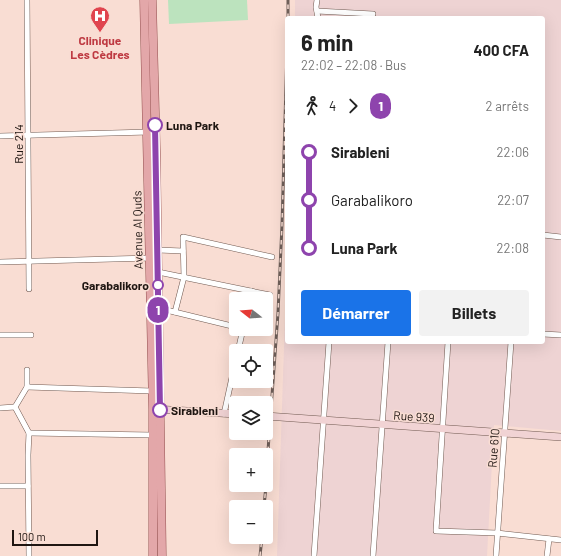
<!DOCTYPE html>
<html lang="fr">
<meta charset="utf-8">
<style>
:root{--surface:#fff;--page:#f2f2f2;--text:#222;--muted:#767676;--accent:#1a73e8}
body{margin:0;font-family:Barlow,sans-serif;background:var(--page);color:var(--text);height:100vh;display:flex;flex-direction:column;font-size:15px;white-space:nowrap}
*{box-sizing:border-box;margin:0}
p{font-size:13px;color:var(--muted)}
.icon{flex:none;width:22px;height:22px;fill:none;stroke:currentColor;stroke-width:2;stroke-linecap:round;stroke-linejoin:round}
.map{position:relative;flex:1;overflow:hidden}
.side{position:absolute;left:285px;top:16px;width:260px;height:328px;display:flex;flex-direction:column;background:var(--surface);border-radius:4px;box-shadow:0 4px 16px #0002}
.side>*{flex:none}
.badge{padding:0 8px;border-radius:13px;font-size:14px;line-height:26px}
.needle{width:26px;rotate:287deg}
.buttons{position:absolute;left:229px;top:292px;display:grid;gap:8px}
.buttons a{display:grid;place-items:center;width:44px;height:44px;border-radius:4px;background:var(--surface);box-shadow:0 4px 16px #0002;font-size:20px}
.scale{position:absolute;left:12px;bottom:10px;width:86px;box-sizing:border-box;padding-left:4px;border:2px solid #1f1612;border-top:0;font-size:11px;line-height:14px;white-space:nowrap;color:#1f1612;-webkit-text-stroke:3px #f9ddd3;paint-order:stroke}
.map>.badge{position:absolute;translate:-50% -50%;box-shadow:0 0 0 2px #fff}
.legs{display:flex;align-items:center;gap:6px;height:44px;padding:0 16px;font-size:13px}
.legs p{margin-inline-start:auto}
.overview{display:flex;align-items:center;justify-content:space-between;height:68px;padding:0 16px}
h1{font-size:22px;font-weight:700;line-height:30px}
.action{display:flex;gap:8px;margin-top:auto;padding:8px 16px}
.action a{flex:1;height:46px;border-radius:4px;background:var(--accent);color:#fff;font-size:16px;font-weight:700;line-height:46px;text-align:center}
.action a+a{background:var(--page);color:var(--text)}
ul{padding:0 16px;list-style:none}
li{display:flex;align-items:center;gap:14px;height:48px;font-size:15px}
li i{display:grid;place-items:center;width:6px;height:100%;margin:0 5px;background:currentColor}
li i::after{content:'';width:10px;height:10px;margin:-5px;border:3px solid;border-radius:50%;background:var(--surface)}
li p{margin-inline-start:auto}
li:first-child i{background:linear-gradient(#0000 50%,currentColor 0)}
li:last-child i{background:linear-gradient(currentColor 50%,#0000 0)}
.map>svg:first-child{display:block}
</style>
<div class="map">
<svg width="561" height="556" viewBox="0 0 561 556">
<rect width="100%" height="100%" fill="#f9ddd3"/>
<!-- industrial -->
<polygon fill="#eed3d3" points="295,0 561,0 561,431 494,425 487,556 277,556 287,257 287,342 543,342 543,18 295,18"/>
<!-- green -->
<polygon fill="#bce3be" points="168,0 247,0 248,20 169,24"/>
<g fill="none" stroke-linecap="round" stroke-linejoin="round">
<!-- street casing -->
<g stroke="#715a51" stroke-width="6">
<g id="street">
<polyline points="27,0 29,289"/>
<polyline points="317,0 316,7 318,18"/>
<polyline points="317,11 373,14"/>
<polyline points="0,136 149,132"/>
<polyline points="543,235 561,237"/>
<polyline points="158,250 183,251"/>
<polyline points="0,262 151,258"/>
<polyline points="158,272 270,295"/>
<polyline points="249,299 251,291"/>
<polyline points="158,308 236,327"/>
<polyline points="175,312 184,277 183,237 272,257"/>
<polyline points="543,334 561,335"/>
<polyline points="0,335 31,335"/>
<polyline points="448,342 436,531 497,533 561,540"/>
<polyline points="238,351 243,329"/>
<polyline points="27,370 27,387 15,407 29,433 28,455 29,556"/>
<polyline points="27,387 152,391"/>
<polyline points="0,408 15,407"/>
<polyline points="224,414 236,359"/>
<polyline points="29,433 152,435"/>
<polyline points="0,486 28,486"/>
<polyline points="314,556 329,342"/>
<polyline points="373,556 388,342"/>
<polyline points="496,556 511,342"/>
<polyline points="547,556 549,539"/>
</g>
</g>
<!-- secondary casing -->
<g stroke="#715a51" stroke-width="8">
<g id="secondary">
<polyline points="154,409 236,414"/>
<polyline points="266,416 561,437"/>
</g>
</g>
<!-- primary casing -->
<g stroke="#924e4e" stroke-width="9">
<g id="primary">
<polyline points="144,0 153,409 153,556"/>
<polyline points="152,0 156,149 162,556"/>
</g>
</g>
<!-- street -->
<use href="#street" stroke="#fff" stroke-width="5"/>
<!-- secondary -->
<use href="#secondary" stroke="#f1d3d4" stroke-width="7"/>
<!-- primary -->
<use href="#primary" stroke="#e3a7a9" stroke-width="8"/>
<!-- rail casing -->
<g stroke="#6f5f59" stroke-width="3">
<g id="rail">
<polyline points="288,18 288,0"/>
<polyline points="266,478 278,313 282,225 287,50"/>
<polyline points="264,507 266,485"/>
<polyline points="260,556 262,537"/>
</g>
</g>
<!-- rail -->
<use href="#rail" stroke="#f9ddd3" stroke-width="1.5" stroke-dasharray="4.5" stroke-linecap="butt"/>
</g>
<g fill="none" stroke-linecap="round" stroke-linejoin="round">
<!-- line-1 casing -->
<g stroke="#fff" stroke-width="9">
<polyline id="line-1" points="155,125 160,410"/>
</g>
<!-- line-1 -->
<use href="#line-1" stroke="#8e44ad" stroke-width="6"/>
</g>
<!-- icons -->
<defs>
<g id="hospital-pin" transform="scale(1)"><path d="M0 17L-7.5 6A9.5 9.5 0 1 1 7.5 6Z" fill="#e0444e" stroke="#f9ddd3"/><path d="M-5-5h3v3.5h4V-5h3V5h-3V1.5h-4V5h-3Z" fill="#fff"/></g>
</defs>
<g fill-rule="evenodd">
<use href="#hospital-pin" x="100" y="16"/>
</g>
<!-- markers -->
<g fill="#fff" stroke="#8e44ad" stroke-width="2">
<circle cx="155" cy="125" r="7"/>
<circle cx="158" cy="285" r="5"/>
<circle cx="160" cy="410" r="7"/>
</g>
<g text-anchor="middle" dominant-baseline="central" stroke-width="3" stroke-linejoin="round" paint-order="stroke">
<!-- health labels -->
<g font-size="12" font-weight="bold" fill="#be3a42" stroke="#f9ddd3">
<text x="100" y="40">Clinique<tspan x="100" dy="14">Les Cèdres</tspan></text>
</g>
<!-- stop labels -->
<g font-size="12" font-weight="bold" fill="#1f1612" stroke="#f9ddd3" text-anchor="start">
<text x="166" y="125">Luna Park</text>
<text x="149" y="285" text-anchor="end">Garabalikoro</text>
<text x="171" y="410">Sirableni</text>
</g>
<!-- street labels -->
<g font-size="12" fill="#1f1612" stroke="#f9ddd3">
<text transform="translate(18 144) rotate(-90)">Rue 214</text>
<text transform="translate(137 230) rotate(-91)">Avenue Al Quds</text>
<text transform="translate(414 416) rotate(4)">Rue 939</text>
<text transform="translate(493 448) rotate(-86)">Rue 610</text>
</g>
</g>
</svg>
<div class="buttons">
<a><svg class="needle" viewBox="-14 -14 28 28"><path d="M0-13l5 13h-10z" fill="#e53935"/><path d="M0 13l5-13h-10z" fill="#767676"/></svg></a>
<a><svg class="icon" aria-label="locate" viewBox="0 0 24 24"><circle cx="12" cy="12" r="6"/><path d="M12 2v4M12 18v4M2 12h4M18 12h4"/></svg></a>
<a><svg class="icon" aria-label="layers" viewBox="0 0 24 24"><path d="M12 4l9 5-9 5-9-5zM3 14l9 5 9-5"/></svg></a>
<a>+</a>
<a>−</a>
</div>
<div class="scale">100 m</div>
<b class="badge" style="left:158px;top:310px;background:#8e44ad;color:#fff">1</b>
<section class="side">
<div class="overview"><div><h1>6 min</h1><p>22:02 – 22:08 · Bus</p></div><b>400 CFA</b></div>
<div class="legs"><svg class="icon" aria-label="walk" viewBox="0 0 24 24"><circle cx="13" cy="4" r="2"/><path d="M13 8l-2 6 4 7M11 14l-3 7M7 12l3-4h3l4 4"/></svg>4<svg class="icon" aria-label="forward" viewBox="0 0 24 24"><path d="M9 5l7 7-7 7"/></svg><b class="badge" style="background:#8e44ad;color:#fff">1</b><p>2 arrêts</p></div>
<ul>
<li><i style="color:#8e44ad"></i><b>Sirableni</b><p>22:06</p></li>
<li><i style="color:#8e44ad"></i><span>Garabalikoro</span><p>22:07</p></li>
<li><i style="color:#8e44ad"></i><b>Luna Park</b><p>22:08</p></li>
</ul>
<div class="action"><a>Démarrer</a><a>Billets</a></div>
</section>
</div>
